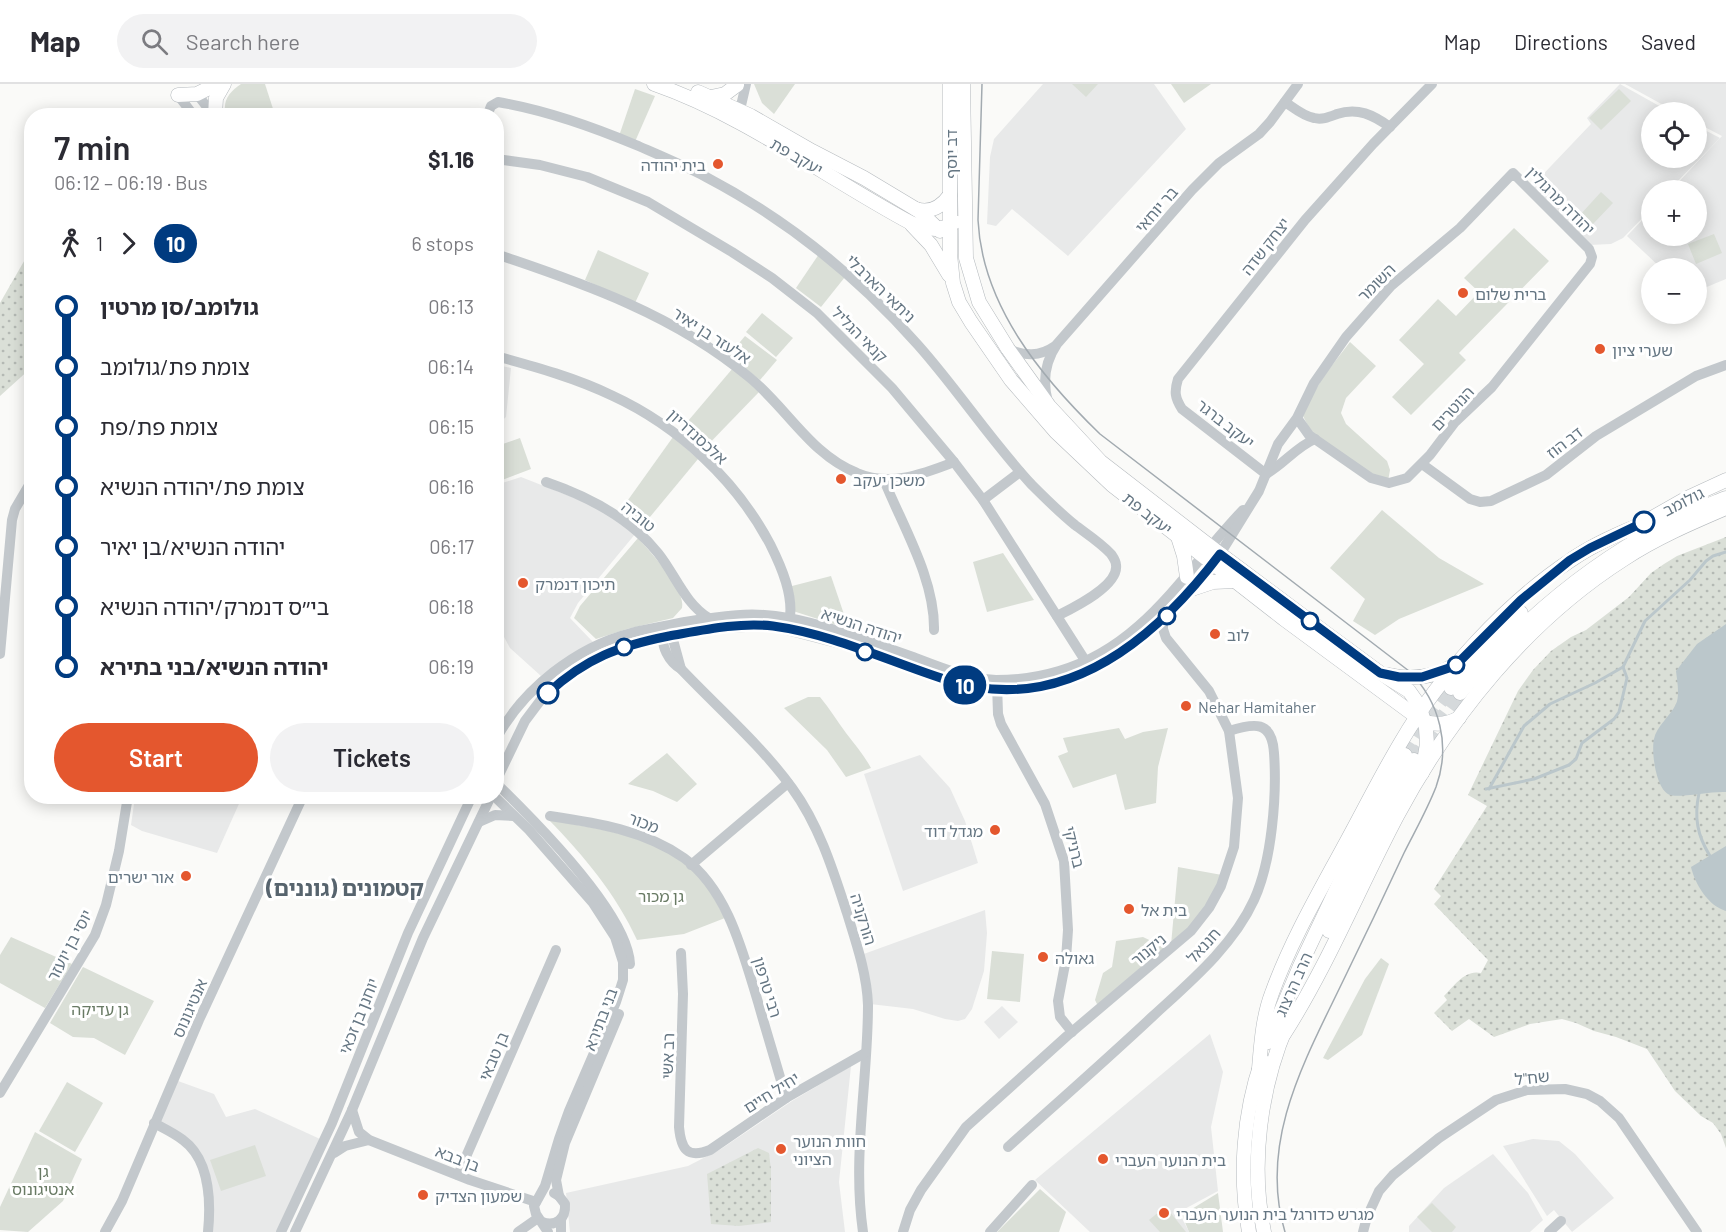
<!DOCTYPE html>
<meta charset="utf-8">
<style>
:root{--surface:#fff;--page:#f2f2f3;--text:#2b2b33;--muted:#7c7c81;--line:#e1e1e2;--accent:#e4572e}
body{margin:0;font-family:Barlow,"Noto Sans Hebrew",sans-serif;background:var(--page);color:var(--text);height:100vh;display:flex;flex-direction:column;font-size:22px;white-space:nowrap}
*{box-sizing:border-box;margin:0}
p{font-size:20px;color:var(--muted)}
.icon{flex:none;width:33px;height:33px;fill:none;stroke:currentColor;stroke-width:2;stroke-linecap:round;stroke-linejoin:round}
.map{position:relative;flex:1;overflow:hidden}
.drawer{position:absolute;left:24px;top:24px;width:480px;height:696px;display:flex;flex-direction:column;background:var(--surface);border-radius:24px;box-shadow:0 3px 15px #0003}
.drawer>*{flex:none}
.badge{padding:0 12px;border-radius:20px;font-size:21px;line-height:39px}
.tools{position:absolute;left:1641px;top:18px;display:grid;gap:12px}
.tools a{display:grid;place-items:center;width:66px;height:66px;border-radius:50%;background:var(--surface);box-shadow:0 3px 15px #0003;font-size:30px}
.map>.badge{position:absolute;translate:-50% -50%;box-shadow:0 0 0 3px #fff}
.legs{display:flex;align-items:center;gap:9px;height:66px;padding:0 30px;font-size:20px}
.legs p{margin-inline-start:auto}
.head{display:flex;align-items:center;justify-content:space-between;height:102px;padding:0 30px}
h1{font-size:33px;font-weight:600;line-height:45px}
.primary-button{display:flex;gap:12px;margin-top:auto;padding:12px 30px}
.primary-button a{flex:1;height:69px;border-radius:36px;background:var(--accent);color:#fff;font-size:24px;font-weight:600;line-height:69px;text-align:center}
.primary-button a+a{background:var(--page);color:var(--text)}
ul{padding:0 30px;list-style:none}
li{display:flex;align-items:center;gap:21px;height:60px;font-size:22px}
li i{display:grid;place-items:center;width:9px;height:100%;margin:0 8px;background:currentColor}
li i::after{content:'';width:15px;height:15px;margin:-8px;border:4px solid;border-radius:50%;background:var(--surface)}
li p{margin-inline-start:auto}
li:first-child i{background:linear-gradient(#0000 50%,currentColor 0)}
li:last-child i{background:linear-gradient(currentColor 50%,#0000 0)}
header{display:flex;align-items:center;gap:36px;box-sizing:border-box;height:84px;padding:0 30px;background:var(--surface);border-bottom:2px solid var(--line)}
header strong{font-size:28px}
nav{display:flex;gap:33px;margin-inline-start:auto;font-size:21px}
.search{width:420px;height:54px;background:var(--page);display:flex;align-items:center;gap:15px;box-sizing:border-box;padding:0 21px;border-radius:33px;color:var(--muted);font-size:22px}
.map>svg:first-child{display:block}
</style>
<header>
<strong>Map</strong>
<div class="search"><svg class="icon" aria-label="search" viewBox="0 0 24 24"><circle cx="10" cy="10" r="6"/><path d="M15 15l6 6"/></svg>Search here</div>
<nav><a>Map</a><a>Directions</a><a>Saved</a></nav>
</header>
<div class="map">
<svg width="1726" height="1148" viewBox="0 0 1726 1148">
<defs>
<pattern id="grass-dots" width="8" height="8" patternUnits="userSpaceOnUse" patternTransform="scale(1.5)"><rect width="8" height="8" fill="#dadfd7"/><path d="M2 2h.1M6 6h.1" fill="none" stroke="#b4b9b4" stroke-width="1.8" stroke-linecap="round"/></pattern>
</defs>
<rect width="100%" height="100%" fill="#fafaf8"/>
<!-- built -->
<g fill="#e8e9e9">
<polygon points="1043,0 1154,0 1186,45 1068,172 1012,125 996,142 987,140 990,73 994,55"/>
<polygon points="1620,0 1670,28 1652,28 1652,74 1696,74 1697,42 1720,54 1669,106 1652,106 1651,125 1623,154 1611,160 1589,161 1532,102 1591,40 1587,34"/>
<polygon points="1625,0 1726,0 1726,195 1697,207 1696,184 1661,184 1627,152 1651,127 1652,152 1696,152 1696,106 1671,106 1722,52 1697,39 1696,28 1676,28"/>
<polygon points="497,281 511,284 506,333 497,341"/>
<polygon points="521,393 605,426 636,449 578,519 570,534 593,558 541,592 510,564 497,540 496,401"/>
<polygon points="920,671 950,704 965,737 978,779 903,807 864,690"/>
<polygon points="135,713 242,713 217,769 142,747 131,741"/>
<polygon points="985,826 987,849 984,887 972,925 965,935 958,937 945,935 913,925 870,920 861,871"/>
<polygon points="1002,922 1018,938 999,955 984,938"/>
<polygon points="1210,950 1223,988 1211,1043 1218,1107 1179,1128 1189,1148 1090,1148 1035,1096"/>
<polygon points="851,982 839,1098 845,1148 570,1148 566,1109 688,1082 721,1065 792,1017"/>
<polygon points="178,997 214,1010 226,1033 255,1025 320,1055 276,1148 210,1148 196,1067 156,1038"/>
<polygon points="1533,1055 1559,1057 1575,1070 1614,1114 1572,1148 1554,1126 1547,1132 1503,1062"/>
<polygon points="1493,1070 1528,1109 1543,1136 1530,1148 1409,1148 1409,1142 1444,1104"/>
</g>
<!-- grass -->
<g fill="url(#grass-dots)">
<polygon points="31,165 31,284 0,312 0,219"/>
<path d="M1726,453V1064L1721,1050L1713,1039L1701,1032L1675,1007L1647,965L1616,953L1594,947L1576,939L1562,935L1530,940L1494,953L1469,935L1452,947L1434,929L1447,916L1444,912C1454,902 1465,885 1481,889L1488,876L1434,820L1441,812L1434,805L1487,722L1468,711L1518,607L1533,586L1551,567L1571,553L1586,546L1629,513L1651,489L1664,480L1677,472Z"/>
<polygon points="758,1064 769,1069 771,1086 771,1138 739,1142 711,1140 707,1090"/>
</g>
<!-- park -->
<g fill="#dadfd7">
<path d="M241,0H265L275,31H226C222,17 229,8 241,0Z"/>
<polygon points="754,0 795,0 774,30 762,19"/>
<polygon points="1072,0 1098,0 1086,13"/>
<polygon points="1171,0 1211,0 1184,19"/>
<polygon points="635,5 655,12 634,60 619,52"/>
<polygon points="1619,5 1631,17 1601,46 1589,34"/>
<polygon points="1601,108 1613,119 1592,141 1580,131"/>
<polygon points="1514,144 1549,177 1459,269 1466,276 1411,331 1392,313 1424,280 1399,256 1438,215 1456,232 1479,208 1464,194"/>
<polygon points="1714,150 1722,169 1696,180 1688,160"/>
<polygon points="598,166 649,189 635,219 585,196"/>
<polygon points="819,170 845,193 821,223 796,204"/>
<polygon points="762,229 793,254 776,273 746,248"/>
<polygon points="745,252 777,276 760,296 729,271"/>
<polygon points="1350,258 1376,282 1346,314 1341,329 1346,340 1387,377 1390,386 1388,397 1375,393 1311,348 1302,330 1323,293"/>
<polygon points="733,284 759,308 700,369 677,350"/>
<polygon points="673,353 698,375 640,445 618,430"/>
<polygon points="520,354 531,385 497,398 497,362"/>
<polygon points="1382,426 1439,474 1484,500 1399,535 1375,551 1353,537 1365,515 1330,484"/>
<path d="M638,454C650,468 686,506 682,524L673,534L627,545L596,555L574,534L580,522Z"/>
<polygon points="1003,469 1034,516 987,528 973,478"/>
<polygon points="831,492 849,545 793,527 792,502"/>
<path d="M808,613H820C830,625 837,637 846,649C855,661 864,671 871,684L846,693L827,666L784,624Z"/>
<polygon points="1119,644 1125,655 1143,648 1168,644 1158,683 1156,719 1125,726 1116,690 1073,704 1058,672 1068,668 1063,654"/>
<polygon points="667,669 697,700 677,718 653,707 628,700"/>
<path d="M549,736C603,746 662,751 701,795C711,806 717,821 725,834L684,850L637,856C616,810 584,772 549,736Z"/>
<path d="M1178,783L1222,791C1209,819 1195,839 1171,861Z"/>
<polygon points="11,853 72,880 45,924 0,899 0,871"/>
<polygon points="1143,853 1168,865 1098,922 1095,916 1103,889 1112,883 1116,857"/>
<polygon points="992,867 1024,870 1020,918 987,915"/>
<polygon points="1381,874 1389,880 1362,951 1328,976 1323,974 1365,895"/>
<polygon points="83,883 154,917 125,971 94,954 73,953 50,939"/>
<polygon points="67,998 103,1019 75,1068 39,1047"/>
<polygon points="35,1048 82,1075 63,1117 28,1148 0,1146 0,1123"/>
<polygon points="255,1061 266,1092 221,1107 210,1076"/>
<polygon points="1040,1105 1066,1128 1059,1148 997,1148"/>
<polygon points="1218,1109 1223,1148 1189,1148 1182,1131"/>
<polygon points="1432,1119 1456,1143 1452,1148 1432,1148 1417,1133"/>
<polygon points="1165,1123 1166,1123 1186,1148 1160,1148 1149,1136"/>
</g>
<!-- water -->
<g fill="#bbc7cb">
<path d="M1726,540V708C1712,707 1678,714 1670,711C1656,706 1651,668 1654,655C1656,643 1671,631 1676,620C1680,611 1677,596 1676,587L1697,560Z"/>
<path d="M1726,762V827C1708,822 1695,800 1691,783Z"/>
</g>
<g fill="none" stroke-linecap="round" stroke-linejoin="round">
<!-- stream -->
<g stroke="#bbc7cb" stroke-width="3">
<polyline points="1486,705 1534,695 1569,681 1576,675 1582,659 1614,635 1619,628 1627,594 1623,583 1645,537 1690,496 1706,477 1713,472 1726,468"/>
<polyline points="1489,705 1524,642 1550,620 1595,599 1623,583"/>
<path d="M1699,709C1694,733 1697,751 1710,772"/>
</g>
<!-- major-tunnel -->
<g stroke="#d5d9db" stroke-width="14" stroke-dasharray="14 7" stroke-linecap="butt">
<polyline points="1405,671 1430,632 1451,604"/>
<polyline points="1414,676 1433,646 1460,609"/>
</g>
<!-- major casing -->
<g stroke="#b5babe" stroke-width="15">
<g id="major">
<path d="M654,0C746,32 825,93 911,139C927,146 940,148 955,138"/>
<path d="M950,0V170L953,199L959,218L971,238L1011,296L1056,348L1112,401L1284,535L1421,636C1434,642 1446,641 1459,634"/>
<polyline points="963,0 966,174 979,218 1008,265 1049,322 1101,378 1220,470 1327,550 1380,589 1409,607 1419,621 1426,644 1427,660 1422,689"/>
<polyline points="698,8 751,32 812,67 864,94 919,127 940,147"/>
<polyline points="178,11 197,10 217,0"/>
<polyline points="711,13 725,10 737,1"/>
<polyline points="215,32 216,14 224,0"/>
<path d="M916,125C930,130 942,122 950,111"/>
<polyline points="912,141 931,161 949,191"/>
<polyline points="1629,447 1687,414 1726,396"/>
<polyline points="1178,453 1184,472 1187,493"/>
<polyline points="1192,505 1213,498 1235,497"/>
<path d="M1389,591C1412,596 1435,593 1455,581"/>
<polyline points="1451,604 1495,553 1521,529"/>
<path d="M1460,609C1516,543 1582,485 1659,444C1680,432 1704,423 1726,414"/>
<polyline points="1329,847 1384,730 1414,676"/>
<path d="M1284,950C1328,881 1359,804 1397,732C1451,631 1527,537 1624,475C1656,454 1691,439 1726,424"/>
<polyline points="1268,958 1300,882 1372,730 1405,671"/>
<path d="M1259,985C1261,960 1263,932 1272,909C1290,859 1317,812 1342,766C1362,730 1380,693 1401,658C1440,591 1506,519 1571,476C1591,462 1613,452 1635,443"/>
<path d="M1249,1148C1239,1091 1243,1031 1262,976"/>
<path d="M1264,1148C1250,1081 1260,1004 1287,941"/>
</g>
</g>
<!-- minor -->
<g stroke="#c3c8cc" stroke-width="10">
<polyline points="197,10 214,32"/>
<polyline points="178,11 194,32"/>
<path d="M1285,18C1294,24 1303,32 1314,34C1322,36 1329,33 1337,30C1358,23 1373,31 1390,43"/>
<polyline points="740,26 746,0"/>
<path d="M487,32L491,22L498,18C545,26 591,42 636,61C659,71 683,81 706,93C786,135 858,193 918,261C958,306 991,357 1032,401C1046,415 1060,429 1075,441C1087,450 1101,459 1111,470C1113,473 1116,477 1116,481C1119,502 1073,524 1057,532"/>
<polyline points="496,75 540,81 587,93 648,118 732,168 772,194 817,229 892,304 954,378 983,416 1088,581"/>
<path d="M496,170C586,200 676,232 749,293C787,324 811,371 857,389C890,403 923,390 954,378"/>
<path d="M1008,265C1025,272 1039,273 1055,262"/>
<path d="M496,272C536,283 576,294 613,312C678,342 736,396 770,460C781,482 795,513 789,539"/>
<path d="M1048,318C1042,297 1045,278 1057,260L1192,106L1219,79L1259,50L1270,38L1298,0"/>
<polyline points="1422,380 1470,415 1480,418 1491,417 1546,391 1596,352 1696,292 1726,281"/>
<path d="M1266,390L1182,325C1175,314 1174,308 1178,295L1305,136L1373,60L1432,0"/>
<path d="M1266,390C1284,380 1296,363 1315,355"/>
<path d="M884,396C903,443 935,495 934,546"/>
<path d="M546,398C587,412 630,434 658,469C675,490 685,520 709,534"/>
<polyline points="983,416 1020,388"/>
<polyline points="668,546 672,552 681,585"/>
<path d="M664,548C660,562 669,578 681,585C717,623 762,662 792,704C819,741 833,786 847,829C856,858 867,890 868,921C868,997 852,1072 863,1148"/>
<polyline points="0,570 12,436 15,425 32,396"/>
<polyline points="997,600 998,630 1001,640 1045,720 1064,777 1068,846 1066,875 1058,917 1060,933 1072,948"/>
<path d="M496,655C523,605 576,563 631,549C649,544 667,542 685,538C719,532 754,527 788,534C831,542 872,559 913,573C939,583 968,595 996,596C1017,596 1039,593 1059,587C1144,563 1186,485 1243,426"/>
<polyline points="496,697 525,637 540,617 558,599 597,574 615,566 644,557 722,544 771,542 852,563 948,597 998,606 1058,598 1091,587 1113,575 1143,553 1172,526 1220,470 1259,407 1278,360 1297,334 1314,299 1346,253 1391,202 1460,144 1513,89 1589,165 1592,173 1590,180 1492,303 1455,338 1430,371 1407,394 1389,399 1371,394 1309,351 1297,334"/>
<path d="M496,699C533,735 628,830 630,880"/>
<polyline points="494,712 529,746 593,819 615,853 623,878 623,896 616,918 569,1027 559,1055 545,1102 534,1122 536,1130 548,1148"/>
<path d="M550,732C597,739 644,746 684,774C728,806 743,869 758,918C767,950 777,982 786,1014"/>
<polyline points="479,738 495,731 514,732"/>
<polyline points="691,781 788,699"/>
<path d="M681,869L683,910L679,1043C681,1065 687,1075 710,1066L786,1014L865,969"/>
<polyline points="0,1009 95,851 106,821 119,767 128,712"/>
<polyline points="352,1026 359,1048 369,1056 470,1096 536,1118"/>
<path d="M154,1039C163,1044 174,1049 183,1056C210,1076 211,1117 208,1148"/>
<path d="M1008,1063C1057,1019 1106,976 1153,932C1190,898 1233,862 1254,816C1272,777 1277,711 1274,669C1272,636 1254,639 1229,647"/>
<polyline points="334,1069 345,1062 369,1056"/>
<polyline points="458,1091 556,866"/>
<polyline points="559,1112 556,1096 565,1059 619,930"/>
<polyline points="561,1135 561,1148"/>
<path d="M542,1138C556,1143 566,1135 565,1120L559,1112L554,1109"/>
<polyline points="105,1148 122,1117 199,936 303,712"/>
<polyline points="281,1148 332,1039 408,849 472,712"/>
<polyline points="295,1148 352,1026 423,854 491,712"/>
<polyline points="518,1148 538,1134"/>
<polyline points="903,1148 910,1126 921,1106 966,1043 1067,952 1191,847 1209,824 1221,802 1234,763 1238,714 1229,647 1209,607 1166,554 1163,545 1163,535"/>
<polyline points="990,1148 1032,1101"/>
<polyline points="1363,1148 1367,1133 1379,1107 1393,1091 1439,1054 1496,1016 1527,1006 1565,1005 1587,1010 1600,1017 1619,1034 1697,1148"/>
<polyline points="1549,1148 1561,1137"/>
</g>
<!-- major -->
<use href="#major" stroke="#fff" stroke-width="14"/>
<!-- tram -->
<path stroke="#a2aab0" stroke-width="1.5" d="M982,0L978,136C982,221 1041,293 1100,350L1409,587C1440,618 1451,662 1436,703C1427,726 1415,747 1404,769C1384,812 1364,854 1343,897C1305,976 1258,1058 1285,1148"/>
</g>
<g fill="none" stroke-linecap="round" stroke-linejoin="round">
<!-- line-1 casing -->
<g stroke="#fff" stroke-width="14">
<path id="line-1" d="M548,609C586,574 619,562 669,552C703,546 739,538 773,542C833,550 890,578 947,596C1062,633 1154,557 1220,470L1380,589L1399,593H1422L1455,582L1521,516L1570,476L1590,464L1644,438"/>
</g>
<!-- line-1 -->
<use href="#line-1" stroke="#003b80" stroke-width="9"/>
</g>
<!-- markers -->
<g fill="#e4572e" stroke="#fff" stroke-width="2">
<circle cx="718" cy="80" r="6"/>
<circle cx="1463" cy="209" r="6"/>
<circle cx="1600" cy="265" r="6"/>
<circle cx="841" cy="395" r="6"/>
<circle cx="523" cy="499" r="6"/>
<circle cx="1215" cy="550" r="6"/>
<circle cx="1186" cy="622" r="6"/>
<circle cx="995" cy="746" r="6"/>
<circle cx="186" cy="792" r="6"/>
<circle cx="1129" cy="825" r="6"/>
<circle cx="1043" cy="873" r="6"/>
<circle cx="781" cy="1065" r="6"/>
<circle cx="1103" cy="1075" r="6"/>
<circle cx="423" cy="1111" r="6"/>
<circle cx="1164" cy="1129" r="6"/>
</g>
<g fill="#fff" stroke="#003b80" stroke-width="3">
<circle cx="1644" cy="438" r="10"/>
<circle cx="1167" cy="532" r="8"/>
<circle cx="1310" cy="537" r="8"/>
<circle cx="624" cy="563" r="8"/>
<circle cx="865" cy="568" r="8"/>
<circle cx="1456" cy="581" r="8"/>
<circle cx="548" cy="609" r="10"/>
</g>
<g text-anchor="middle" dominant-baseline="central" stroke-width="6" stroke-linejoin="round" paint-order="stroke">
<!-- street labels -->
<g font-size="16" fill="#657683" stroke="#fff">
<text transform="translate(950 70) rotate(-90)">דב יוסף</text>
<text transform="translate(797 72) rotate(30)">יעקב פת</text>
<text transform="translate(1561 116) rotate(45)">יהודה מרגולין</text>
<text transform="translate(1156 125) rotate(-49)">בר יוחאי</text>
<text transform="translate(1265 162) rotate(-52)">יצחק שדה</text>
<text transform="translate(1376 198) rotate(-45)">השומר</text>
<text transform="translate(881 204) rotate(44)">ניתאי הארבלי</text>
<text transform="translate(860 250) rotate(45)">קנאי הגליל</text>
<text transform="translate(712 251) rotate(33)">אלעזר בן יאיר</text>
<text transform="translate(1452 324) rotate(-47)">הנוטרים</text>
<text transform="translate(1226 339) rotate(38)">יעקב ברגר</text>
<text transform="translate(698 352) rotate(42)">אלכסנדריון</text>
<text transform="translate(1564 358) rotate(-38)">דב הוז</text>
<text transform="translate(1683 417) rotate(-27)">גולומב</text>
<text transform="translate(1148 429) rotate(38)">יעקב פת</text>
<text transform="translate(639 432) rotate(39)">טוביה</text>
<text transform="translate(862 541) rotate(18)">יהודה הנשיא</text>
<text transform="translate(644 738) rotate(21)">מכור</text>
<text transform="translate(1075 763) rotate(76)">ברניקי</text>
<text transform="translate(864 835) rotate(73)">הורקניה</text>
<text transform="translate(69 861) rotate(-62)">יוסי בן יועזר</text>
<text transform="translate(1203 861) rotate(-48)">חננאל</text>
<text transform="translate(1148 865) rotate(-40)">ניקנור</text>
<text transform="translate(1293 900) rotate(-66)">הרב הרצוג</text>
<text transform="translate(768 903) rotate(73)">רבי טרפון</text>
<text transform="translate(189 924) rotate(-66)">אנטיגונוס</text>
<text transform="translate(358 932) rotate(-68)">יוחנן בן זכאי</text>
<text transform="translate(600 935) rotate(-69)">בני בתירא</text>
<text transform="translate(493 972) rotate(-67)">בן טבאי</text>
<text transform="translate(667 972) rotate(-88)">רב אשי</text>
<text transform="translate(1532 993) rotate(-6)">שח"ל</text>
<text transform="translate(771 1008) rotate(-32)">יחיל חיים</text>
<text transform="translate(458 1074) rotate(21)">בן בבא</text>
</g>
<!-- poi labels -->
<g font-size="16" fill="#657683" stroke="#fff" text-anchor="start">
<text x="706" y="80" text-anchor="end">בית יהודה</text>
<text x="1475" y="209">ברית שלום</text>
<text x="1612" y="265">שערי ציון</text>
<text x="853" y="395">משכן יעקב</text>
<text x="535" y="499">תיכון דנמרק</text>
<text x="1227" y="550">לוב</text>
<text x="1198" y="622">Nehar Hamitaher</text>
<text x="983" y="746" text-anchor="end">מגדל דוד</text>
<text x="174" y="792" text-anchor="end">אור ישרים</text>
<text x="1141" y="825">בית אל</text>
<text x="1055" y="873">גאולה</text>
<text x="793" y="1056">חוות הנוער<tspan x="793" dy="18">הציוני</tspan></text>
<text x="1115" y="1075">בית הנוער העברי</text>
<text x="435" y="1111">שמעון הצדיק</text>
<text x="1176" y="1129">מגרש כדורגל בית הנוער העברי</text>
</g>
<!-- park labels -->
<g font-size="16" fill="#687a64" stroke="#fff">
<text x="661" y="811">גן מכור</text>
<text x="100" y="924">גן עדיקה</text>
<text x="43" y="1086">גן<tspan x="43" dy="18">אנטיגונוס</tspan></text>
</g>
<!-- district labels -->
<g font-size="22" font-weight="bold" fill="#57646e" stroke="#fff">
<text x="345" y="803">קטמונים (גוננים)</text>
</g>
</g>
</svg>
<div class="tools">
<a><svg class="icon" aria-label="locate" viewBox="0 0 24 24"><circle cx="12" cy="12" r="6"/><path d="M12 2v4M12 18v4M2 12h4M18 12h4"/></svg></a>
<a>+</a>
<a>−</a>
</div>
<b class="badge" style="left:965px;top:601px;background:#003b80;color:#fff">10</b>
<section class="drawer">
<div class="head"><div><h1>7 min</h1><p>06:12 – 06:19 · Bus</p></div><b>$1.16</b></div>
<div class="legs"><svg class="icon" aria-label="walk" viewBox="0 0 24 24"><circle cx="13" cy="4" r="2"/><path d="M13 8l-2 6 4 7M11 14l-3 7M7 12l3-4h3l4 4"/></svg>1<svg class="icon" aria-label="forward" viewBox="0 0 24 24"><path d="M9 5l7 7-7 7"/></svg><b class="badge" style="background:#003b80;color:#fff">10</b><p>6 stops</p></div>
<ul>
<li><i style="color:#003b80"></i><b>גולומב/סן מרטין</b><p>06:13</p></li>
<li><i style="color:#003b80"></i><span>צומת פת/גולומב</span><p>06:14</p></li>
<li><i style="color:#003b80"></i><span>צומת פת/פת</span><p>06:15</p></li>
<li><i style="color:#003b80"></i><span>צומת פת/יהודה הנשיא</span><p>06:16</p></li>
<li><i style="color:#003b80"></i><span>יהודה הנשיא/בן יאיר</span><p>06:17</p></li>
<li><i style="color:#003b80"></i><span>בי״ס דנמרק/יהודה הנשיא</span><p>06:18</p></li>
<li><i style="color:#003b80"></i><b>יהודה הנשיא/בני בתירא</b><p>06:19</p></li>
</ul>
<div class="primary-button"><a>Start</a><a>Tickets</a></div>
</section>
</div>
